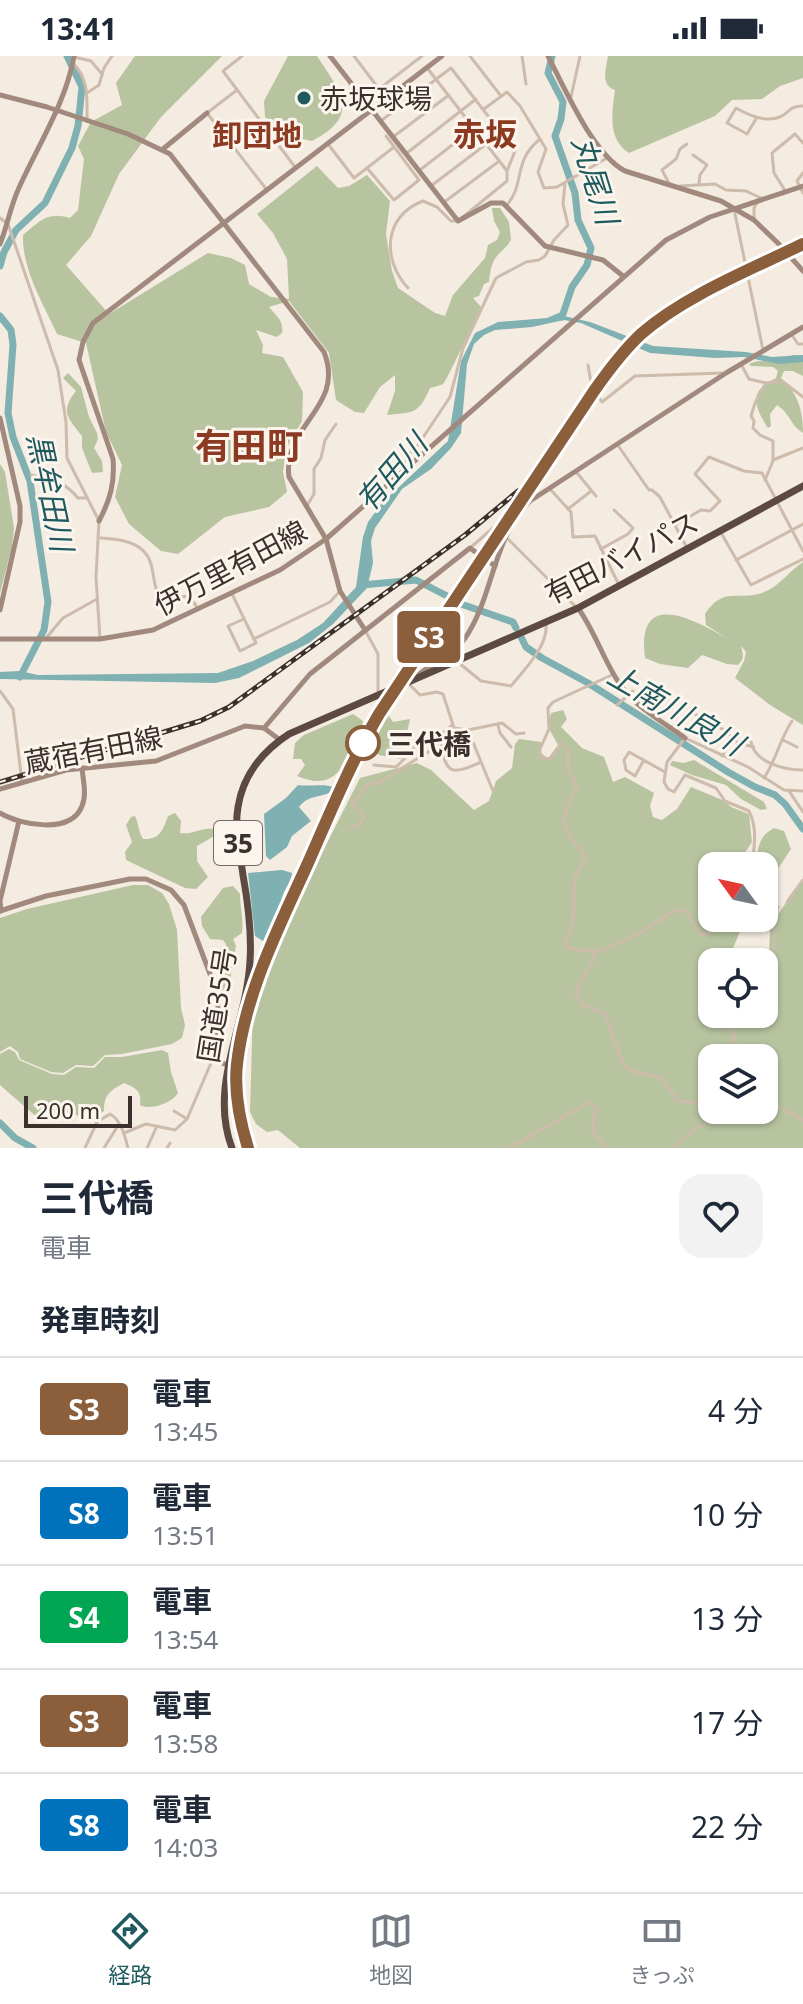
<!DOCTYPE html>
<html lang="ja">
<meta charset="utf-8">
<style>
:root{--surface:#fff;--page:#f2f2f3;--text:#1f2937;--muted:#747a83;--line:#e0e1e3;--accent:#1f5a5e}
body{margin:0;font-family:"Noto Sans","Noto Sans JP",sans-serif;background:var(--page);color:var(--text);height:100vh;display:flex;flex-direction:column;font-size:30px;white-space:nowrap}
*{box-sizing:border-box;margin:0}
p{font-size:26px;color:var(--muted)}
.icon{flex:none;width:44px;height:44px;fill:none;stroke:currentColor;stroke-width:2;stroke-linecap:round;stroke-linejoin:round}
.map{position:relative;height:1092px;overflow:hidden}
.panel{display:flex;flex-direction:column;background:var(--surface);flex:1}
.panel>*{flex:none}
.badge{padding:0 16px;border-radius:6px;font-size:28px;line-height:52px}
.needle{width:52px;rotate:303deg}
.tools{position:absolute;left:698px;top:796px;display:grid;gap:16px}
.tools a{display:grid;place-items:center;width:80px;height:80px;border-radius:16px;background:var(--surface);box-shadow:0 2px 6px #0004;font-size:40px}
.scale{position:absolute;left:24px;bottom:20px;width:108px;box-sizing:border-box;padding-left:8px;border:4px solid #3b302b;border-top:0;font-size:22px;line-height:28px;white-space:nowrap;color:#3b302b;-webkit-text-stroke:6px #fbf5ee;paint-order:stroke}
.map>.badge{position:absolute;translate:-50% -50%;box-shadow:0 0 0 4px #fff}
h2{padding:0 40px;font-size:30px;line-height:72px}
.round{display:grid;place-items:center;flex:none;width:84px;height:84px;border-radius:24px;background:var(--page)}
.headline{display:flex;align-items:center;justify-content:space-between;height:136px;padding:0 40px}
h1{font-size:38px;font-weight:700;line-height:60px}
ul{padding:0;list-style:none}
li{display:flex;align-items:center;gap:24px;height:104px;padding:0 40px;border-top:2px solid var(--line)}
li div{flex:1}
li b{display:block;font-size:30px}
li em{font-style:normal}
li .badge{min-width:88px;font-weight:700;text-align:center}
.status{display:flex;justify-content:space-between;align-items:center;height:56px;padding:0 40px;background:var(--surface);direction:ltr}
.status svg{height:22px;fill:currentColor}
.dock{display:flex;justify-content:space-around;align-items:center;height:112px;border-top:2px solid var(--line);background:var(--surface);font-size:22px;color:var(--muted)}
.dock a{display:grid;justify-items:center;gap:4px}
.dock .on{color:var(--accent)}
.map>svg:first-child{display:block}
</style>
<div class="status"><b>13:41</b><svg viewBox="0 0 49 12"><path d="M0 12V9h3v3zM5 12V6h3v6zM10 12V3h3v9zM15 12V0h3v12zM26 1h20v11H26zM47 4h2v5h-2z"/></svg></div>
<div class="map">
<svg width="803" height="1092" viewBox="0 0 803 1092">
<rect width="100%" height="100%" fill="#f4ebe1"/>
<!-- green -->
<g fill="#b8c4a0" fill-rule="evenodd">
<path d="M135,0H222L161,61L119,118L91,180L66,209L109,258L208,197L231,202L245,209L249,228L271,241L289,243L287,203L273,177L257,158L317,110L338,132L349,130L367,119L390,145L386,178L392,215L398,232L435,257L445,260L453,239L485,202L488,189L497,184L500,176L494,165L492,152H500L509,166L511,184C507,191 502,194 497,200C491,207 490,217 489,226L484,228L479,240L473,242L481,251C476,261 447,325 443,328C439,330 434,331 430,332C418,359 414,356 387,359L395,335V319L380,331L364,357L355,356L336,344L329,297L289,245L269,251C276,260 284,264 282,277L277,281L256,274L263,289L262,297L283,301L303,336L302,365L286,393L283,416L287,436L269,451L225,461L178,498L161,495L129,468L115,441L122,409L106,376L86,287L57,278C43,247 22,214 23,179C40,165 47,155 70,162L78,154L84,103L78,90L91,66L122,49L116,27Z"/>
<path d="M288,0H317C341,37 362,59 312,85L283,79L265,61L264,45Z"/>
<path d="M608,0H803V22L780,30L762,43L732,44L715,60L629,97C607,83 612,56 615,34C600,29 606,13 608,0Z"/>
<path d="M792,299H803V320L793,315H784L781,322C798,338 803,354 803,377C791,370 789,356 777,349L770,358L771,370L768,372C754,350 748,335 776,322L778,315L773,311L751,310L749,308C763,301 779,309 792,299Z"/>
<path d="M68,317L81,331L89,361L97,377L98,383L94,392L102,405L103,416L92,417L82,392V380C69,363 59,356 76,335L63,322Z"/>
<polygon points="0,408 5,416 14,472 12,491 0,537"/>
<path d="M803,506V669L770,649L735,622L744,605L746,596L741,590C742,597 746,601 738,609L727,608L702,599L688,612L660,608L645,602C636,532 693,563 728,583L706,569L705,558C724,530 736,545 762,537C779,531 789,515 803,506Z"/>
<path d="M563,654L567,663L561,671L582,692L604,701L613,726L625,721L654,737L650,750L653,761L662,764L677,753L691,731L725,745L731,751L749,758L752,786L736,810H712V862H742L741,873L731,897L748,906H712V958H764V910L769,907L770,869L803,823V1092H300L278,1074L267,1076L256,1068L250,1056L253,950L287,866L360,722L417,707L431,714L474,754L489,745L496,725L512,712L515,688L519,683L541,686V697L546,701H549L558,689L548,671L551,657ZM712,1002H764V1054H712Z"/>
<polygon points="387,657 393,666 410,663 401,703 379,699 369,689 382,660"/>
<path d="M353,658L363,665L362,670C347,701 340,739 297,720L305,709L301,703H293L295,687L304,679Z"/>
<polygon points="694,704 764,746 767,753 761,754 741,743 726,729 692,719 670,709 672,705 684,707"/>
<path d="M175,757L181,765L180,777C192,779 202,771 213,773L216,779L197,790V805L208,821L196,833L185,832L126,804L125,796L132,786L126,769L131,761L135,760C139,768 138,775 143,783C160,784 163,774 168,760Z"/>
<path d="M774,772L784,775L791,793L764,834V810H758C757,792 758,781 774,772Z"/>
<polygon points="133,829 148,829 162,837 169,848 177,874 181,952 185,969 182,982 172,988 122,998 105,999 93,1010 76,1009 63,1017 51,1016 20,1003 18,996 10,990 0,996 0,862 27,853"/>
<path d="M233,830L240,838C240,851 244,865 242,877L233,883L236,890C233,904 230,934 223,944L217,904L226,892V888L223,884L210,883L202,870L201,861L223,832Z"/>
<path d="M9,993L15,996L19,1004L52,1018L64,1019L76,1011L94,1012L105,1001H122L162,994L168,997L171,1016L178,1037C172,1047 150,1055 140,1049C142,1035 136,1032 124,1027C110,1035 104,1038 104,1055L91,1064C70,1057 60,1052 40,1064L0,1029V998Z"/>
</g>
<!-- water -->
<g fill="#7fb0b2">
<polygon points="561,256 564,260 590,266 653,290 746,296 772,301 803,299 803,306 779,308 744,301 715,302 650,297 581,267 564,264 532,271 495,274 484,279 474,288 467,308 461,377 451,392 431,413 402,433 375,472 371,485 373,507 367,532 333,568 309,587 239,622 215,627 0,623 0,616 20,615 38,619 218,617 253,605 297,584 323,567 356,531 363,481 368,466 382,447 448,385 461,305 475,277 498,266 547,262"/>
<path d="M298,729C308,731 324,727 333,731L331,736C319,742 308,739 299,751L311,765L292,780L287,791L270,804L266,800L264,758L286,742Z"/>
<path d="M282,814L292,817C291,827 284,833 282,842C278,857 276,875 263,885L255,880L248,817Z"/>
</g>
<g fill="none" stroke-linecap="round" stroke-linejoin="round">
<!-- river -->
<g stroke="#7fb0b2" stroke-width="7">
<polyline points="552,0 548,17 563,46 561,63 555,80 575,137 578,164 591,192 587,209 572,231 562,261"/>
<polyline points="0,210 4,196 16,174 45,147 72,92 78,70 82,31 67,0"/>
<polyline points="0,260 11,274 13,289 8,357 13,381 30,425 48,546 44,574 20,621"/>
<polyline points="362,529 416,524 451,542"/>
<polyline points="461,548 513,566 516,572"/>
<polyline points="521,581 526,591 542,602 588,627 728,716 755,731 775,739 785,748 803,773"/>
<polyline points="0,1067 15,1082 33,1092"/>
</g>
<!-- street -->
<g stroke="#cdbbac" stroke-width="3">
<polyline points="242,0 223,15 295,111"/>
<polyline points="354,0 379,33 422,0"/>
<polyline points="470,0 501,40"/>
<polyline points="522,0 526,28"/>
<polyline points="74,1 91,5 102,18"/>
<path d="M74,8C89,24 87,43 87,64"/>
<polyline points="237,34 207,57 267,134"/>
<polyline points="87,37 99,29 104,12 112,0"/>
<polyline points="571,41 580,0"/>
<polyline points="484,53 507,36 520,50 546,93 538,116 544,132 557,131 607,102"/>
<path d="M756,63L747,78L727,67L736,52C748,59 765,67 780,61C791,56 788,50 803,50"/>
<polyline points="382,64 451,12 515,95 507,115"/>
<polyline points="393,81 449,39"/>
<polyline points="328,88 354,122 367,112 394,144 419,124 386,80"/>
<polyline points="407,97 476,43"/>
<polyline points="693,99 707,109 700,119 699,127"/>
<polyline points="367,112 394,91"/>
<polyline points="420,114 474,72"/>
<polyline points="803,117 797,125 803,137"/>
<polyline points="670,129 662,114 676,103 680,93 687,88"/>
<polyline points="431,130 485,89"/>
<polyline points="680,130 715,128 726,134 746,135 761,142"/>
<polyline points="786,136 774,117 772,97 795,78 803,87"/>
<polyline points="443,147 498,106"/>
<path d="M507,149C526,126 512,106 540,83"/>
<polyline points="734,153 763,294"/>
<polyline points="0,162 8,168 58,314 66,366 67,402 99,465 96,521 100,583"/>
<polyline points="754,164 754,152 758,145"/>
<path d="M408,232C382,204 383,160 423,145L437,151L451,165H458L507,125V115L428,13"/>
<polyline points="792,279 798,288 803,288"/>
<polyline points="588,309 592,332 602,346 635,320 722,317"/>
<polyline points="742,310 749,323 766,327 782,325 803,341"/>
<polyline points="617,388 649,434 652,434 660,441 687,492"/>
<polyline points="773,404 803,392"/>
<path d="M406,412C403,403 412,395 418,389L450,341L463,292L496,222L526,206L539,204L545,200L554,184L568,169L563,148L565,127"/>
<polyline points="577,417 596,440"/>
<path d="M31,419C55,424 62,424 78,442H87"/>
<polyline points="765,424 773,405 773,385 760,379 753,372 754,365 751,360 755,347 766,327"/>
<polyline points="550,433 571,456 573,481 595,480 619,529"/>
<polyline points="308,448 314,438 314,413 321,402 325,384 336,368"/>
<polyline points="568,453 590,436"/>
<polyline points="675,469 701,454 710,455 720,445 695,418 709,401 744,415 762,417 803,495"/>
<polyline points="720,475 751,529 803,503"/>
<path d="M101,482C120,483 145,486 151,508C154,519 154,531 159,541L164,543L189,540L197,551"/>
<polyline points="507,482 575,550"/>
<polyline points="470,492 493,472"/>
<polyline points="601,493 628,478 633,472 614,454"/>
<polyline points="736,504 803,468"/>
<polyline points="232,538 254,583 330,546 340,535"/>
<polyline points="244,563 228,570 240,595 256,587 254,583"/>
<polyline points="365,574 378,598 378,639"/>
<polyline points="46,582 63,562 97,543"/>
<path d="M459,607L481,625L511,630C524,614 548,590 546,569"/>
<polyline points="614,618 553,646 548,652 549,673 540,693 540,700 547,703 552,702 561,687 568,693 568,714 577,731 571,740 563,765 570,782 584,798 585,803 575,822 573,867 565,888 571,893 598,896 640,877 675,854 687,856 701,879 709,878 722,862"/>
<polyline points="410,629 420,639 437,636 443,638 454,672 468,674 502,667 516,678 524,677"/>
<polyline points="0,635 13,653 22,726"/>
<polyline points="617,649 633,635"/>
<polyline points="498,669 500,677 511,691"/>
<path d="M453,671L441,688C446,720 453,718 479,707"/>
<polyline points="468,674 493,735"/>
<polyline points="676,676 691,656 726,675 738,687 754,691"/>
<polyline points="783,684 797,691"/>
<path d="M751,686C755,707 785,714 803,714"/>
<polyline points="722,700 733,683"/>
<polyline points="644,704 635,720 626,714 624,704 629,696 665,716"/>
<path d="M374,709L396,711C410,700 416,680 437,682"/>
<path d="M764,722C776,704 780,683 792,665"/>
<polyline points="789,735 803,756"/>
<polyline points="351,772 357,770 364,762 363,758 352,748 368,728 378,727 436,691 441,679 452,669"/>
<path d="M752,810C754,791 758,773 749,755L725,745L716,732L685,719L674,736L668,733L664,726L667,706L685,682L748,711L784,734L803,735"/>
<polyline points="787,846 803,824"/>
<path d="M594,897C594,913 576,923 576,940L584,949L605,958L624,1010L632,1015L660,1021L678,1045L712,1048"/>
<path d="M764,913L771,909C778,891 769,873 778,851"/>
<polyline points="742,958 757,969 763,966 768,954 764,943"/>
<polyline points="723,1002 726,997 736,993 737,990 725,958"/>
<polyline points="764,1044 803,1064"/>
<polyline points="174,1055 187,1063 211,1007 212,999"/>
<polyline points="124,1077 146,1068 175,1074 187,1063"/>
<path d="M85,1092L97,1066L110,1058C121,1064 125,1080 128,1092"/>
<polyline points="104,1092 119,1068"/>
<polyline points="147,1092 157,1070"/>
<polyline points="167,1092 170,1087"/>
<polyline points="509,1092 590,1046 597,1054 593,1064 593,1077 608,1092"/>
<polyline points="673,1092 695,1073 715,1061 719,1054"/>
</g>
<!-- secondary -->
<g stroke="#a18a7d" stroke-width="5">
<polyline points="330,0 458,165 491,147 503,147 545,190 603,204 623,220"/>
<path d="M548,0C565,33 593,98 625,115L721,145L754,164L783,192"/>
<path d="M0,39L47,51L128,78L170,98L324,296C346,351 282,369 289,421L326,483L340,535L365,574"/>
<polyline points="163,93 207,57"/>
<path d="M0,188C7,171 10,152 18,134C37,91 66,47 74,0"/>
<polyline points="788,198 803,215"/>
<polyline points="0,362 20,450 20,466 0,554"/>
<path d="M99,465C110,444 115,427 113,403L79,304L83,286L93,267L442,0"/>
<path d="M578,552C596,577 604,606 621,630C637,652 663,666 685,682"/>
<polyline points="0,583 100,583 153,574 280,514 326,483 666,184 710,161 803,130"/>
<path d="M417,620C437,602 454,602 469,576C494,534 494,481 530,445L726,317L803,271"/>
<polyline points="264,672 310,618 470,492 495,510"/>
<polyline points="0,733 66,714 156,705 245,670 264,672 280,684"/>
<path d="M0,757C20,769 71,779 82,750C87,739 83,724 82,712"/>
<polyline points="0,855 46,840 130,823 146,823 171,834 184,849 216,934 219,960 212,995 216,1004 229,1010"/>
<polyline points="1,855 0,845 19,765"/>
</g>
<!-- highway -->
<path stroke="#5c4a42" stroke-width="7" d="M232,1092C208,1030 247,967 250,905C252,876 248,847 243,819C240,797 234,774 238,751C243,719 263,695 289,678L578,552L803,430"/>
<!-- rail casing -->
<g stroke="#3b302b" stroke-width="5">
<g id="rail">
<polyline points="0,726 200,665 229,651 465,479 518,435"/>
<path d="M248,1092C240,1066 234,1035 237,1008C245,939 277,875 305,812C329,761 351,708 379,658L594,335C608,315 623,295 641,278C686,239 750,214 803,188"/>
</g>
</g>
<!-- rail -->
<use href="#rail" stroke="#fbf5ee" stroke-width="2" stroke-dasharray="6" stroke-linecap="butt"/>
</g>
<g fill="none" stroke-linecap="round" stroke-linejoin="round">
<!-- line casing -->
<g stroke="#fff" stroke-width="18">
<path id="line" d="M248,1092C240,1066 234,1035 237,1008C245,937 279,871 308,807C330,757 351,706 379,658L594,335C608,315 623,295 641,278C686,239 750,214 803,188"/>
</g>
<!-- line -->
<use href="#line" stroke="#8b5e3c" stroke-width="12"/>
</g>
<!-- markers -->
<circle fill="#1f5a5e" stroke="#fbf5ee" stroke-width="3" cx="304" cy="42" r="8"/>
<circle fill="#fff" stroke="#8b5e3c" stroke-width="4" cx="363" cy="687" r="16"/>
<g text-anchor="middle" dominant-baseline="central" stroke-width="6" stroke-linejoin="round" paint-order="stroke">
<!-- shield labels -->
<rect fill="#fbf5ee" stroke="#756b66" stroke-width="2" x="214" y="765" width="48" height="44" rx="6"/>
<g font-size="26" font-weight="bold" fill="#3b302b">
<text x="238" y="787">35</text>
</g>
<!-- poi labels -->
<g font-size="28" fill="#3b302b" stroke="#fbf5ee" text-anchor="start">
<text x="320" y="42">赤坂球場</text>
</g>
<!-- street labels -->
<g font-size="28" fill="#3b302b" stroke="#fbf5ee">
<text transform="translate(621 501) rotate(-27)">有田バイパス</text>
<text transform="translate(230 511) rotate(-28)">伊万里有田線</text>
<text transform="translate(93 693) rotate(-11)">蔵宿有田線</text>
<text transform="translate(216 949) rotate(-81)">国道35号</text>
</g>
<!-- stop labels -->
<g font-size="28" font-weight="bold" fill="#3b302b" stroke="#fbf5ee" text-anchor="start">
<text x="387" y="687">三代橋</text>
</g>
<!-- neighbourhood labels -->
<g font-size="30" font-weight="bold" fill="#8c3b22" stroke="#fbf5ee">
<text x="257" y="78">卸団地</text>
</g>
<!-- water labels -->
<g font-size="30" font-style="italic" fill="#1f5a5e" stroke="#fbf5ee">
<text transform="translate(596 124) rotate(73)">丸尾川</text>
<text transform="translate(391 416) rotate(-49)">有田川</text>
<text transform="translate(51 436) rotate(78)">黒牟田川</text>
<text transform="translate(676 653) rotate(30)">上南川良川</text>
</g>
<!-- quarter labels -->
<g font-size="32" font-weight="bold" fill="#8c3b22" stroke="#fbf5ee">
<text x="485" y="77">赤坂</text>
</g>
<!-- district labels -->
<g font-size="36" font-weight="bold" fill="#8c3b22" stroke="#fbf5ee">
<text x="249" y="389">有田町</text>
</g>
</g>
</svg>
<div class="tools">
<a><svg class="needle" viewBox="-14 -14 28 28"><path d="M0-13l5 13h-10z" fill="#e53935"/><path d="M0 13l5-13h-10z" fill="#747a83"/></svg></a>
<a><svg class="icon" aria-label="locate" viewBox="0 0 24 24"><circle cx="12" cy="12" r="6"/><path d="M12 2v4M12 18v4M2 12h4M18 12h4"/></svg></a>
<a><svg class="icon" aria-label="layers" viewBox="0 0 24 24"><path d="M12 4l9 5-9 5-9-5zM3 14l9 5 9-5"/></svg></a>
</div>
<div class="scale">200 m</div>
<b class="badge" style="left:429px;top:581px;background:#8b5e3c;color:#fff">S3</b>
</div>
<section class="panel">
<div class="headline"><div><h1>三代橋</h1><p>電車</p></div><a class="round"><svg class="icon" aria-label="heart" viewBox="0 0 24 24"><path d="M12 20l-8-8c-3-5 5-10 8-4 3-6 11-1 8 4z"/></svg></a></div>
<h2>発車時刻</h2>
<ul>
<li><span class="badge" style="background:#8b5e3c;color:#fff">S3</span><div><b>電車</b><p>13:45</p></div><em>4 分</em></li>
<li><span class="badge" style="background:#0072bc;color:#fff">S8</span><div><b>電車</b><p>13:51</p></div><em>10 分</em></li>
<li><span class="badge" style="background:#00a651;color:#fff">S4</span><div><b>電車</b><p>13:54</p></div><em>13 分</em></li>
<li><span class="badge" style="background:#8b5e3c;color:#fff">S3</span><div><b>電車</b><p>13:58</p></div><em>17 分</em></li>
<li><span class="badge" style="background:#0072bc;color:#fff">S8</span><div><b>電車</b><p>14:03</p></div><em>22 分</em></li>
</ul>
</section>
<nav class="dock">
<a class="on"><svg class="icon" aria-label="directions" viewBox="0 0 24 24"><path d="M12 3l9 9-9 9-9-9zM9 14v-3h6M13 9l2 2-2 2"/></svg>経路</a>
<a><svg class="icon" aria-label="map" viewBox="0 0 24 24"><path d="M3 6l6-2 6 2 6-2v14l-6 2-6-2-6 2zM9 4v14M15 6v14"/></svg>地図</a>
<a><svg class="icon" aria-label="tickets" viewBox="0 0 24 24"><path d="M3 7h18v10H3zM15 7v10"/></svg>きっぷ</a>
</nav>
